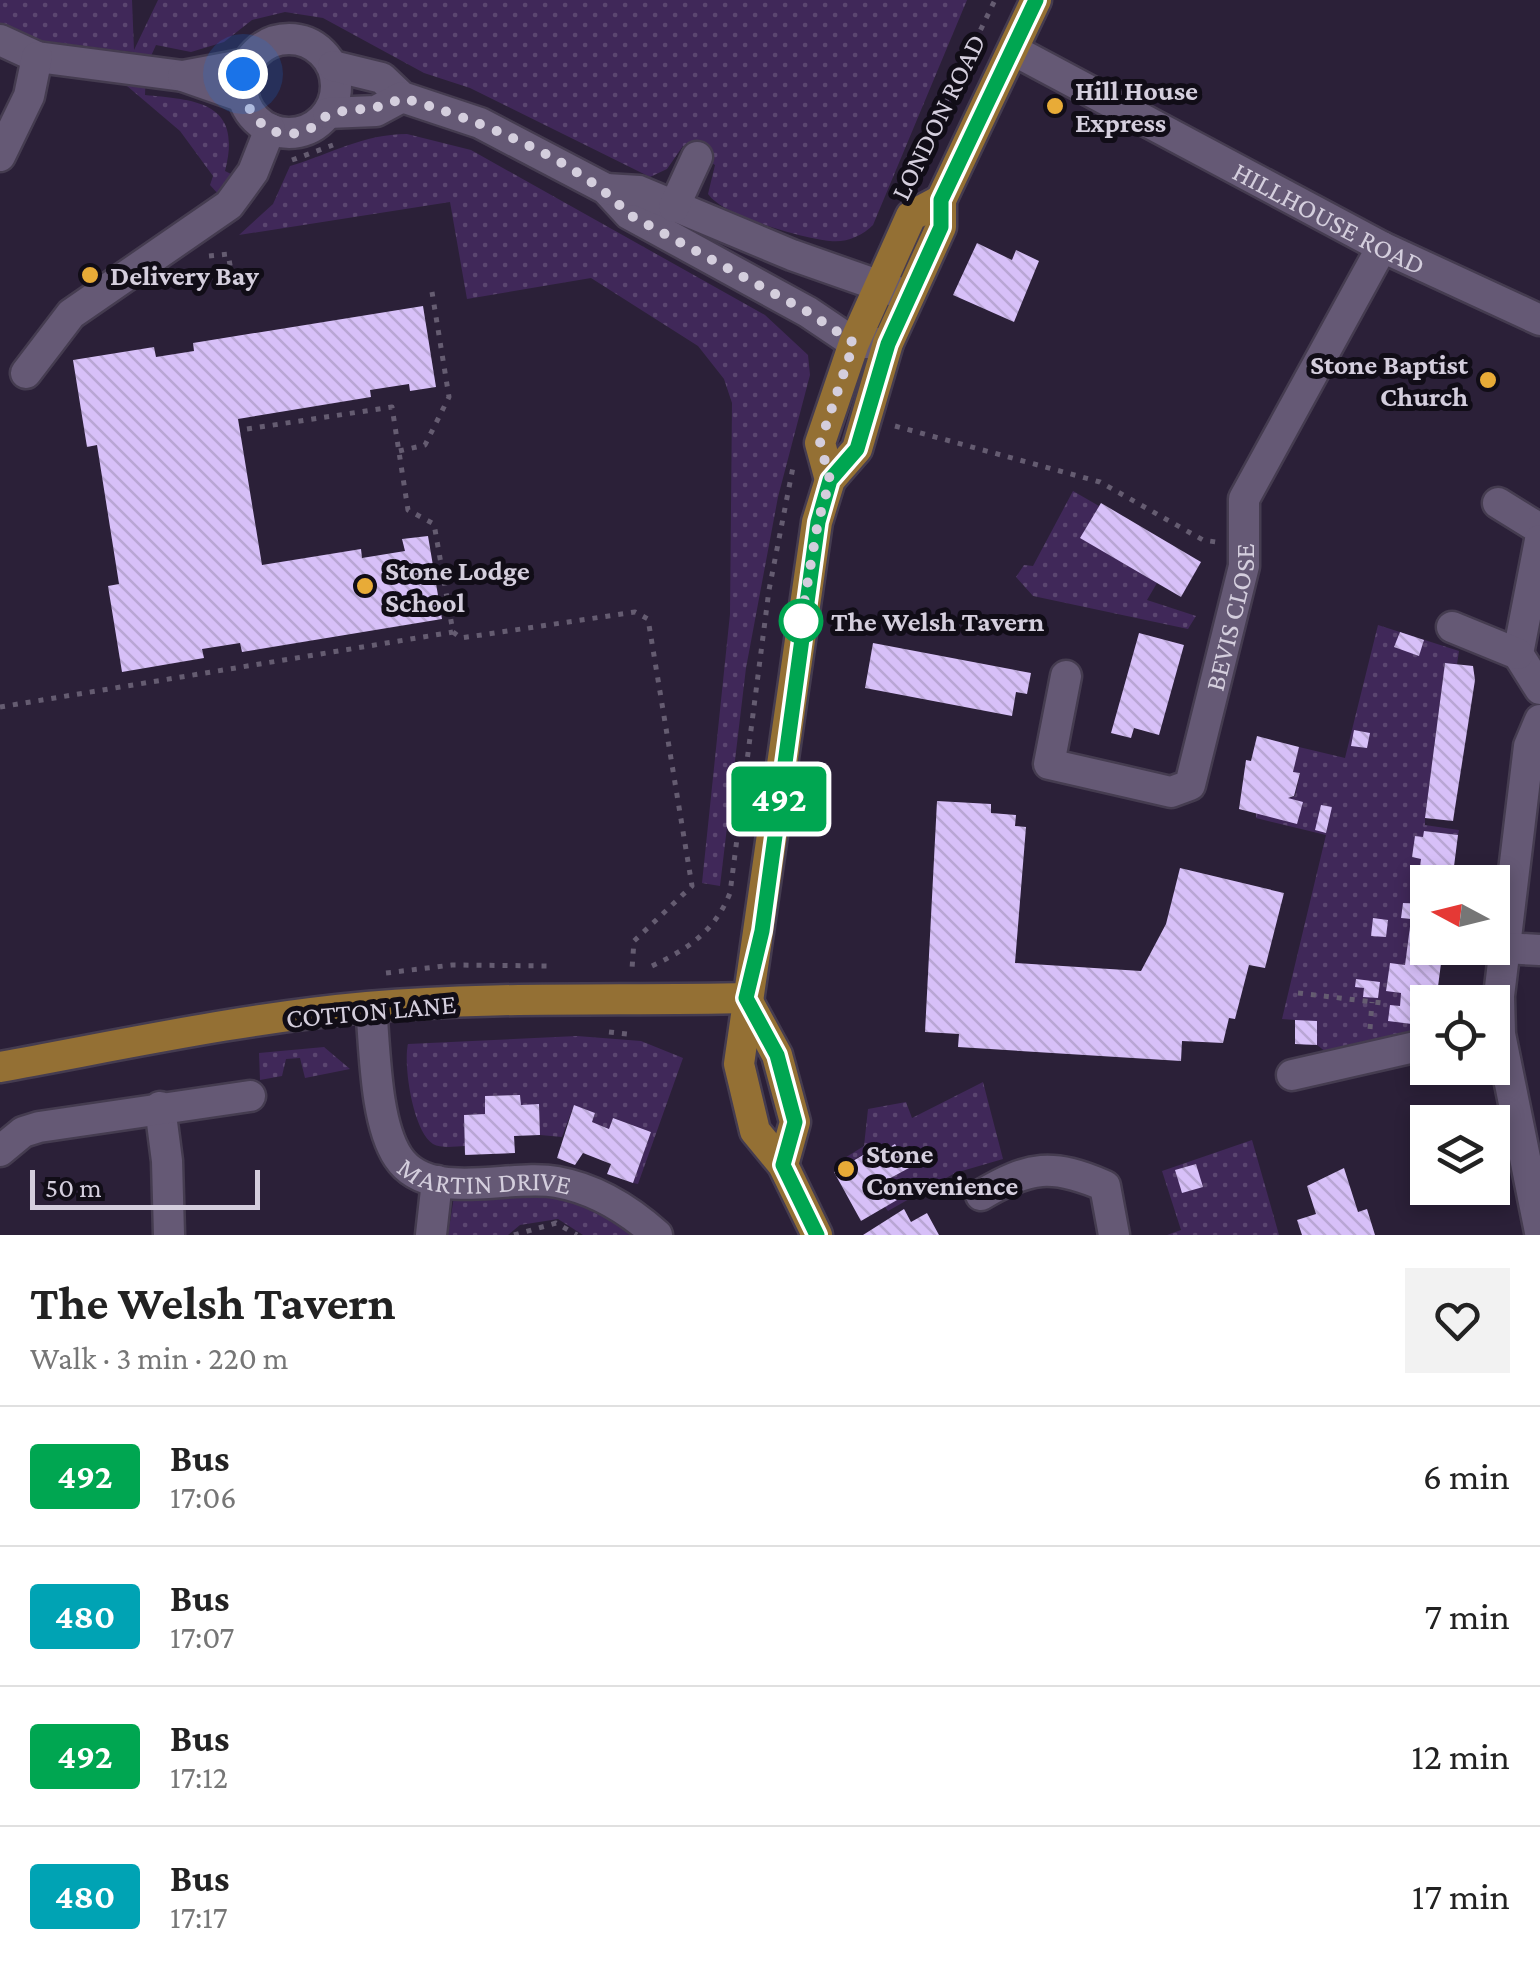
<!DOCTYPE html>
<meta charset="utf-8">
<style>
:root{--surface:#fff;--page:#f2f2f2;--text:#222;--muted:#767676;--line:#e0e0e0}
body{margin:0;font-family:"Crimson Pro",serif;background:var(--page);color:var(--text);height:100vh;display:flex;flex-direction:column;font-size:38px;white-space:nowrap}
*{box-sizing:border-box;margin:0}
p{font-size:32px;color:var(--muted)}
.icon{flex:none;width:55px;height:55px;fill:none;stroke:currentColor;stroke-width:2;stroke-linecap:round;stroke-linejoin:round}
.map{position:relative;height:1235px;overflow:hidden}
.drawer{display:flex;flex-direction:column;background:var(--surface);flex:1}
.drawer>*{flex:none}
.badge{padding:0 20px;border-radius:8px;font-size:35px;line-height:65px}
.needle{width:65px;rotate:277deg}
.controls{position:absolute;left:1410px;top:865px;display:grid;gap:20px}
.controls a{display:grid;place-items:center;width:100px;height:100px;border-radius:0px;background:var(--surface);box-shadow:0 5px 15px #0003;font-size:50px}
.scale{position:absolute;left:30px;bottom:25px;width:230px;box-sizing:border-box;padding-left:10px;border:5px solid #d4cedd;border-top:0;font-size:28px;line-height:35px;white-space:nowrap;color:#d4cedd;-webkit-text-stroke:8px #110d17;paint-order:stroke}
.you{position:absolute;width:50px;height:50px;margin:-25px;border:8px solid #fff;border-radius:50%;background:#1a73e8;box-shadow:0 0 0 15px #1a73e833}
.map>.badge{position:absolute;translate:-50% -50%;box-shadow:0 0 0 5px #fff}
.round{display:grid;place-items:center;flex:none;width:105px;height:105px;border-radius:0px;background:var(--page)}
.overview{display:flex;align-items:center;justify-content:space-between;height:170px;padding:0 30px}
h1{font-size:48px;font-weight:700;line-height:75px}
ul{padding:0;list-style:none}
li{display:flex;align-items:center;gap:30px;height:140px;padding:0 30px;border-top:2px solid var(--line)}
li div{flex:1}
li b{display:block;font-size:38px}
li em{font-style:normal}
li .badge{min-width:110px;font-weight:700;text-align:center}
.map>svg:first-child{display:block}
</style>
<div class="map">
<svg width="1540" height="1235" viewBox="0 0 1540 1235">
<defs>
<pattern id="grass-dots" width="8" height="8" patternUnits="userSpaceOnUse" patternTransform="scale(2.5)"><rect width="8" height="8" fill="#402859"/><path d="M2 2h.1M6 6h.1" fill="none" stroke="#5b4670" stroke-width="1.8" stroke-linecap="round"/></pattern>
<pattern id="building-back-hatch" width="6" height="6" patternUnits="userSpaceOnUse" patternTransform="scale(2.5)"><rect width="6" height="6" fill="#d7c0f8"/><path d="M-1 5l2 2M0 0l6 6M5-1l2 2" fill="none" stroke="#b9a6d4"/></pattern>
</defs>
<rect width="100%" height="100%" fill="#2b2038"/>
<!-- grass -->
<g fill="url(#grass-dots)">
<path d="M0,0H132L134,50L158,0H967L873,225C862,236 846,243 830,241C804,238 724,217 708,194L715,165L683,146L667,169L650,177L470,88L424,73L323,18L285,12L252,20L224,42L191,52L156,45L146,67L145,95C197,100 243,102 225,171L233,175L219,195L210,185L213,176L180,131L120,80L132,52L44,41L0,27Z"/>
<path d="M407,134L471,150L765,315L808,355L810,375L778,497L746,668L720,886L702,883L730,614L732,403L724,379L698,346L591,278L467,299L450,202L239,235L273,204L290,166C331,154 363,134 407,134Z"/>
<polygon points="1073,491 1099,506 1081,538 1157,583 1147,600 1196,616 1188,629 1033,596 1016,577 1024,565 1033,566"/>
<polygon points="1378,625 1459,651 1457,664 1445,663 1425,818 1425,825 1459,830 1458,835 1425,831 1423,837 1415,837 1412,857 1421,859 1417,887 1427,889 1427,904 1403,903 1401,918 1411,919 1406,960 1405,965 1390,964 1386,990 1401,993 1400,1006 1427,1026 1427,1034 1330,1055 1317,1045 1295,1044 1295,1020 1282,1019 1326,835 1256,818 1256,813 1295,796 1300,774 1293,772 1299,747 1345,758"/>
<path d="M577,1036L641,1041L683,1058L638,1184L633,1183L651,1132L613,1118L609,1129L592,1122L595,1113L574,1105L562,1137L540,1135L539,1105H521L520,1095L485,1096V1114L464,1115L465,1146C456,1146 442,1149 433,1144C413,1132 403,1065 408,1044Z"/>
<polygon points="324,1047 350,1069 305,1078 300,1058 286,1059 282,1076 260,1080 259,1053"/>
<polygon points="983,1082 1003,1159 955,1173 888,1211 885,1207 896,1200 885,1181 909,1168 895,1145 873,1157 869,1151 846,1164 843,1159 864,1146 868,1109 906,1102 912,1118"/>
<polygon points="1252,1140 1279,1235 1167,1235 1181,1230 1162,1171"/>
<polygon points="545,1192 595,1207 638,1235 583,1235 558,1219 520,1225 508,1235 448,1235 454,1196"/>
</g>
<!-- building -->
<g fill="url(#building-back-hatch)">
<polygon points="977,243 1012,260 1016,250 1039,261 1014,322 953,295"/>
<polygon points="423,306 436,387 410,391 409,384 370,390 371,397 238,419 262,565 361,549 362,558 405,551 402,539 428,536 442,619 242,652 240,643 202,649 204,658 122,672 108,586 119,584 97,445 87,447 73,360 154,347 156,357 194,351 193,343"/>
<polygon points="1101,503 1201,562 1181,597 1080,538"/>
<polygon points="1400,632 1424,640 1419,656 1394,647"/>
<polygon points="1139,633 1184,645 1159,735 1134,728 1131,738 1111,733"/>
<polygon points="873,643 1031,673 1027,694 1016,692 1012,716 865,688"/>
<polygon points="1445,663 1473,666 1475,680 1453,821 1425,818"/>
<polygon points="1354,730 1370,733 1367,748 1351,746"/>
<polygon points="1257,736 1299,747 1293,772 1300,773 1294,796 1288,798 1303,802 1297,824 1239,809 1246,760 1251,761"/>
<polygon points="937,801 991,804 991,813 1016,815 1015,826 1026,827 1015,963 1141,971 1166,924 1180,868 1284,893 1265,968 1249,965 1235,1019 1229,1018 1223,1043 1182,1041 1181,1061 958,1047 959,1034 925,1032"/>
<polygon points="1321,805 1332,807 1326,833 1315,830"/>
<polygon points="1424,831 1458,835 1452,882 1417,887 1421,859 1412,857 1415,836 1423,837"/>
<polygon points="1403,903 1428,904 1428,948 1443,948 1436,1002 1428,1002 1428,1026 1388,1021 1390,1005 1400,1006 1401,993 1386,991 1390,963 1405,965 1411,919 1401,918"/>
<polygon points="1373,918 1388,920 1386,937 1371,936"/>
<polygon points="1356,979 1380,982 1378,998 1363,997 1364,988 1355,987"/>
<polygon points="1295,1020 1317,1021 1317,1045 1295,1044"/>
<polygon points="520,1095 521,1105 539,1104 540,1135 514,1136 515,1153 465,1155 464,1115 485,1114 485,1096"/>
<polygon points="574,1105 595,1113 592,1122 609,1129 613,1118 651,1132 633,1183 607,1174 611,1164 583,1153 575,1165 557,1158"/>
<polygon points="895,1144 909,1168 885,1181 897,1200 861,1221 834,1172 870,1151 873,1157"/>
<polygon points="1196,1164 1203,1187 1182,1193 1175,1170"/>
<polygon points="1344,1168 1358,1212 1367,1209 1375,1235 1302,1235 1297,1220 1316,1214 1307,1186"/>
<polygon points="904,1209 911,1222 927,1213 939,1235 863,1235"/>
</g>
<g fill="none" stroke-linecap="round" stroke-linejoin="round">
<!-- minor casing -->
<g stroke="#453c50" stroke-width="35">
<g id="minor">
<circle cx="289" cy="86" r="47"/>
<polyline points="0,40 37,57 183,76"/>
<path id="s1" d="M1013,50L1382,247L1540,320"/>
<polyline points="333,66 382,78 402,97 480,123 606,189 629,214 808,312 854,343 888,343"/>
<polyline points="243,97 183,76 247,64"/>
<polyline points="328,113 376,111 402,97"/>
<polyline points="0,156 29,96 37,57"/>
<polyline points="606,189 639,191 792,255 903,294"/>
<polyline points="674,207 697,157"/>
<polyline points="26,373 71,314 229,205 253,172 270,129"/>
<polyline points="1498,503 1540,529"/>
<polyline points="1540,540 1518,654 1540,689"/>
<polyline points="1452,627 1518,654"/>
<path id="s2" d="M1066,676L1049,764L1171,792L1190,785L1244,566V499L1382,247"/>
<polyline points="1540,720 1529,746 1499,996 1500,1034 1540,1232"/>
<polyline points="1504,948 1540,950"/>
<path id="s3" d="M371,1007C375,1049 375,1122 398,1157C429,1204 510,1173 557,1182C596,1189 628,1209 657,1235"/>
<polyline points="1292,1075 1428,1044"/>
<polyline points="160,1107 167,1161 169,1235"/>
<polyline points="0,1151 23,1132 39,1127 250,1096"/>
<path d="M981,1195C1030,1166 1052,1163 1105,1186L1114,1235"/>
<polyline points="431,1235 437,1181"/>
</g>
</g>
<!-- major casing -->
<g stroke="#453c50" stroke-width="35">
<g id="major">
<polyline points="830,480 820,443 854,343 911,216 941,200"/>
<polyline points="746,998 777,1055 795,1122 783,1165"/>
<path d="M0,1067C121,1045 244,1018 367,1007C494,996 619,1001 746,998"/>
<polyline points="817,1235 783,1165 755,1131 739,1064 817,522 830,480 857,449 888,343 941,227 941,200 1036,0"/>
</g>
</g>
<!-- path -->
<g stroke="#655c71" stroke-width="5" stroke-dasharray="5 8" stroke-linecap="butt">
<polyline points="292,160 333,145"/>
<polyline points="907,182 995,0"/>
<polyline points="209,256 228,254 232,276"/>
<polyline points="895,426 1100,482 1203,540 1216,542"/>
<polyline points="247,429 392,407 408,510 434,524 453,632 461,638 635,612 648,619 692,886 634,941 632,969"/>
<polyline points="399,451 425,445 449,397 432,292"/>
<polyline points="0,707 453,632"/>
<path d="M652,966C688,949 715,931 730,893L769,590L794,462"/>
<polyline points="386,973 452,965 554,966"/>
<polyline points="1298,993 1382,1003"/>
<polyline points="1370,1029 1372,1002"/>
<polyline points="609,1032 627,1034 628,1028"/>
<polyline points="514,1235 556,1223 577,1235"/>
</g>
<!-- minor -->
<use href="#minor" stroke="#655975" stroke-width="30"/>
<!-- major -->
<use href="#major" stroke="#947034" stroke-width="30"/>
</g>
<g fill="none" stroke-linecap="round" stroke-linejoin="round">
<!-- line casing -->
<g stroke="#fff" stroke-width="22">
<polyline id="line" points="817,1235 783,1165 795,1122 777,1055 746,998 762,931 818,522 830,480 857,449 888,344 941,227 941,200 1036,0"/>
</g>
<!-- line -->
<use href="#line" stroke="#00a651" stroke-width="15"/>
<!-- walk -->
<path stroke="#d4cedd" stroke-width="10" stroke-dasharray="0 18" d="M243,74C239,110 269,146 307,130C317,126 324,115 333,113C361,107 374,112 402,98C472,117 580,160 628,214L808,312L854,343L820,443L830,480L818,522L801,621"/>
</g>
<!-- markers -->
<g fill="#e8ab37" stroke="#110d17" stroke-width="4">
<circle cx="1055" cy="106" r="10"/>
<circle cx="90" cy="275" r="10"/>
<circle cx="1488" cy="380" r="10"/>
<circle cx="365" cy="586" r="10"/>
<circle cx="846" cy="1169" r="10"/>
</g>
<circle fill="#fff" stroke="#00a651" stroke-width="5" cx="801" cy="621" r="20"/>
<g text-anchor="middle" dominant-baseline="central" stroke-width="10" stroke-linejoin="round" paint-order="stroke">
<!-- poi labels -->
<g font-size="28" font-weight="bold" fill="#d4cedd" stroke="#110d17" text-anchor="start">
<text x="1075" y="90">Hill House<tspan x="1075" dy="32">Express</tspan></text>
<text x="110" y="275">Delivery Bay</text>
<text x="1468" y="364" text-anchor="end">Stone Baptist<tspan x="1468" dy="32">Church</tspan></text>
<text x="385" y="570">Stone Lodge<tspan x="385" dy="32">School</tspan></text>
<text x="866" y="1153">Stone<tspan x="866" dy="32">Convenience</tspan></text>
</g>
<!-- street labels -->
<g font-size="28" fill="#d4cedd" stroke="#110d17">
<text transform="translate(938 117) rotate(-64)">LONDON ROAD</text>
<text stroke="none"><textPath href="#s1" startOffset="358">HILLHOUSE ROAD</textPath></text>
<text stroke="none"><textPath href="#s2" startOffset="408">BEVIS CLOSE</textPath></text>
<text transform="translate(371 1011) rotate(-5)">COTTON LANE</text>
<text stroke="none"><textPath href="#s3" startOffset="248">MARTIN DRIVE</textPath></text>
</g>
<!-- stop labels -->
<g font-size="28" font-weight="bold" fill="#d4cedd" stroke="#110d17" text-anchor="start">
<text x="831" y="621">The Welsh Tavern</text>
</g>
</g>
</svg>
<div class="controls">
<a><svg class="needle" viewBox="-14 -14 28 28"><path d="M0-13l5 13h-10z" fill="#e53935"/><path d="M0 13l5-13h-10z" fill="#767676"/></svg></a>
<a><svg class="icon" aria-label="locate" viewBox="0 0 24 24"><circle cx="12" cy="12" r="6"/><path d="M12 2v4M12 18v4M2 12h4M18 12h4"/></svg></a>
<a><svg class="icon" aria-label="layers" viewBox="0 0 24 24"><path d="M12 4l9 5-9 5-9-5zM3 14l9 5 9-5"/></svg></a>
</div>
<div class="scale">50 m</div>
<div class="you" style="left:243px;top:74px"></div>
<b class="badge" style="left:779px;top:799px;background:#00a651;color:#fff">492</b>
</div>
<section class="drawer">
<div class="overview"><div><h1>The Welsh Tavern</h1><p>Walk · 3 min · 220 m</p></div><a class="round"><svg class="icon" aria-label="heart" viewBox="0 0 24 24"><path d="M12 20l-8-8c-3-5 5-10 8-4 3-6 11-1 8 4z"/></svg></a></div>
<ul>
<li><span class="badge" style="background:#00a651;color:#fff">492</span><div><b>Bus</b><p>17:06</p></div><em>6 min</em></li>
<li><span class="badge" style="background:#00a3b4;color:#fff">480</span><div><b>Bus</b><p>17:07</p></div><em>7 min</em></li>
<li><span class="badge" style="background:#00a651;color:#fff">492</span><div><b>Bus</b><p>17:12</p></div><em>12 min</em></li>
<li><span class="badge" style="background:#00a3b4;color:#fff">480</span><div><b>Bus</b><p>17:17</p></div><em>17 min</em></li>
</ul>
</section>
